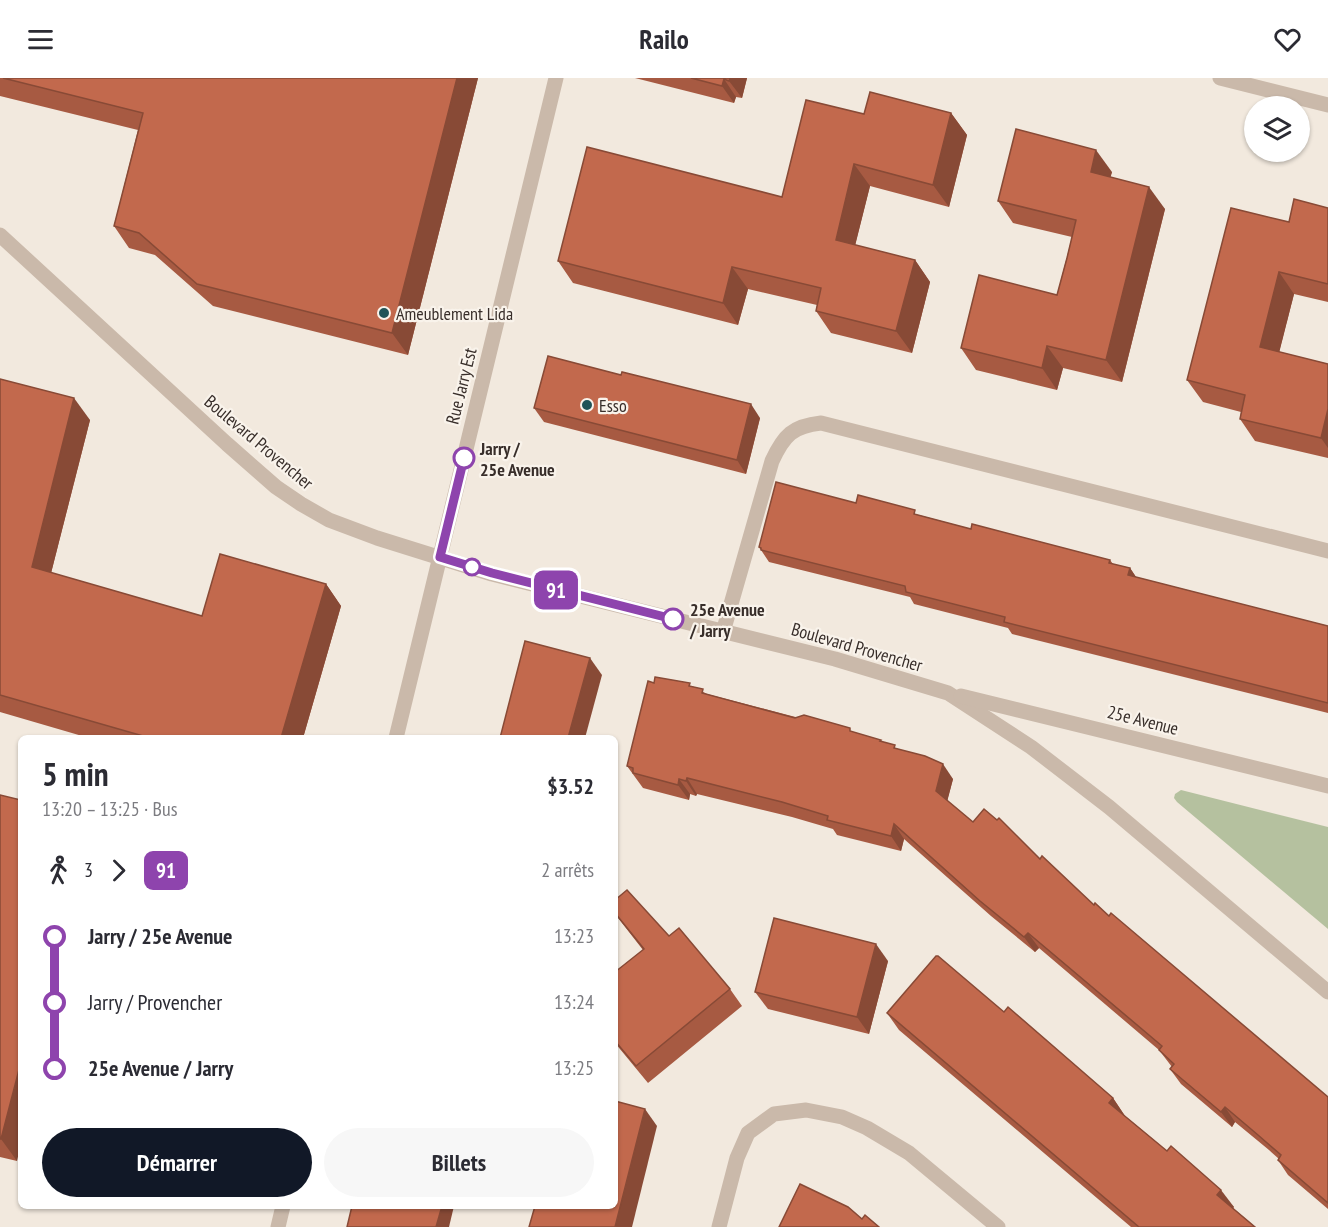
<!DOCTYPE html>
<html lang="fr">
<meta charset="utf-8">
<style>
:root{--surface:#fff;--page:#f7f7f7;--text:#2b2b33;--muted:#7c7c81;--accent:#111827}
body{margin:0;font-family:"PT Sans Narrow",sans-serif;background:var(--page);color:var(--text);height:100vh;display:flex;flex-direction:column;font-size:22px;white-space:nowrap}
*{box-sizing:border-box;margin:0}
p{font-size:20px;color:var(--muted)}
.icon{flex:none;width:33px;height:33px;fill:none;stroke:currentColor;stroke-width:2;stroke-linecap:round;stroke-linejoin:round}
.map{position:relative;flex:1;overflow:hidden}
.sheet{position:absolute;left:18px;top:657px;width:600px;height:474px;display:flex;flex-direction:column;background:var(--surface);border-radius:9px;box-shadow:0 2px 4px #0004}
.sheet>*{flex:none}
.badge{padding:0 12px;border-radius:9px;font-size:21px;line-height:39px}
.controls{position:absolute;left:1244px;top:18px;display:grid;gap:12px}
.controls a{display:grid;place-items:center;width:66px;height:66px;border-radius:50%;background:var(--surface);box-shadow:0 2px 4px #0004;font-size:30px}
.map>.badge{position:absolute;translate:-50% -50%;box-shadow:0 0 0 3px #fff}
.legs{display:flex;align-items:center;gap:9px;height:66px;padding:0 24px;font-size:20px}
.legs p{margin-inline-start:auto}
.overview{display:flex;align-items:center;justify-content:space-between;height:102px;padding:0 24px}
h1{font-size:33px;font-weight:700;line-height:45px}
.cta{display:flex;gap:12px;margin-top:auto;padding:12px 24px}
.cta a{flex:1;height:69px;border-radius:36px;background:var(--accent);color:#fff;font-size:24px;font-weight:700;line-height:69px;text-align:center}
.cta a+a{background:var(--page);color:var(--text)}
ul{padding:0 24px;list-style:none}
li{display:flex;align-items:center;gap:21px;height:66px;font-size:22px}
li i{display:grid;place-items:center;width:9px;height:100%;margin:0 8px;background:currentColor}
li i::after{content:'';width:15px;height:15px;margin:-8px;border:4px solid;border-radius:50%;background:var(--surface)}
li p{margin-inline-start:auto}
li:first-child i{background:linear-gradient(#0000 50%,currentColor 0)}
li:last-child i{background:linear-gradient(currentColor 50%,#0000 0)}
header{display:flex;justify-content:space-between;align-items:center;height:78px;padding:0 24px;background:var(--surface);font-size:27px;font-weight:700}
.map>svg:first-child{display:block}
</style>
<header><svg class="icon" aria-label="menu" viewBox="0 0 24 24"><path d="M4 6h16M4 12h16M4 18h16"/></svg>Railo<svg class="icon" aria-label="heart" viewBox="0 0 24 24"><path d="M12 20l-8-8c-3-5 5-10 8-4 3-6 11-1 8 4z"/></svg></header>
<div class="map">
<svg width="1328" height="1149" viewBox="0 0 1328 1149">
<rect width="100%" height="100%" fill="#f2e9de"/>
<!-- green -->
<polygon fill="#b5c19f" points="1181,712 1328,749 1328,851 1177,724 1174,720 1175,716"/>
<g fill="none" stroke-linecap="round" stroke-linejoin="round">
<!-- minor -->
<g stroke="#cab9aa" stroke-width="15">
<polyline points="1220,0 1328,27"/>
<polyline points="0,157 227,366 276,409 301,426 329,442 377,460 492,496 835,581 948,615 1031,669 1109,729 1328,914"/>
<path d="M723,554L772,383C784,357 793,348 821,345L1328,473"/>
<polyline points="961,618 1328,708"/>
<polyline points="396,660 556,0"/>
<polyline points="278,1149 283,1128"/>
<polyline points="719,1149 737,1080 748,1055 774,1036 806,1032 842,1039 867,1050 909,1075 998,1149"/>
</g>
</g>
<!-- wall -->
<g fill="#a75a42">
<polygon points="0,0 478,0 408,277 213,228 155,177 129,170 114,148 138,52 0,18"/>
<polygon points="635,0 747,0 742,20 736,19 734,25"/>
<polygon points="951,35 967,57 949,129 870,108 855,167 915,182 930,204 912,275 831,255 816,233 817,227 748,211 738,247 573,205 558,183 782,119 864,36"/>
<polygon points="1112,94 1110,99 1165,131 1122,304 1063,290 1057,312 976,292 961,270 1057,217 1072,159 1013,145 998,123"/>
<polygon points="1328,130 1328,224 1294,216 1279,274 1328,286 1328,380 1255,363 1240,341 1241,334 1203,324 1187,302 1289,144"/>
<polygon points="0,301 90,342 51,495 202,538 326,506 341,528 303,660 89,660 0,634"/>
<polygon points="534,330 760,340 746,396 544,344"/>
<polygon points="856,425 919,437 971,451 1110,482 1113,486 1130,490 1136,499 1328,548 1328,635 1012,556 1008,550 914,526 910,519 769,484 759,469"/>
<polygon points="654,605 692,608 707,616 853,654 882,664 898,671 953,701 947,723 973,744 1040,781 1094,827 1109,838 1328,1019 1328,1131 1288,1097 1278,1082 1279,1081 1269,1072 1235,1044 1232,1049 1181,1006 1170,991 1172,989 1159,972 1039,870 1035,874 991,838 904,761 901,773 837,757 833,751 792,739 697,716 696,718 690,716 689,722 643,710 627,688"/>
<polygon points="0,717 17,1083 0,1079"/>
<polygon points="615,822 669,858 730,911 742,928 648,1005 615,965 615,894 643,872 615,836"/>
<polygon points="888,883 869,956 768,931 755,914"/>
<polygon points="1004,934 1113,1020 1125,1038 1234,1129 1233,1130 1255,1149 1131,1149 899,952 887,935"/>
</g>
<!-- shaded-wall -->
<g fill="#884a36">
<polygon points="457,0 478,0 408,277 392,255"/>
<polygon points="730,0 747,0 742,20 729,3"/>
<polygon points="724,1 736,19 734,25 722,8"/>
<polygon points="951,35 967,57 949,129 933,107"/>
<polygon points="1096,72 1112,94 1106,116 1091,94"/>
<polygon points="854,86 870,108 851,184 836,162"/>
<polygon points="1149,109 1165,131 1122,304 1106,282"/>
<polygon points="915,182 930,204 912,275 896,253"/>
<polygon points="732,189 748,211 738,247 723,225"/>
<polygon points="1279,194 1294,216 1275,291 1260,269"/>
<polygon points="1047,268 1063,290 1057,312 1042,290"/>
<polygon points="74,320 90,342 47,511 32,489"/>
<polygon points="751,326 760,340 746,396 737,382"/>
<polygon points="1328,331 1328,370 1321,360"/>
<polygon points="1130,490 1138,502 1128,497"/>
<polygon points="326,506 341,528 303,660 281,660"/>
<polygon points="590,580 602,597 585,660 568,660"/>
<polygon points="943,686 953,701 946,728 936,713"/>
<polygon points="687,700 697,716 696,718 686,703"/>
<polygon points="679,701 690,716 689,722 678,707"/>
<polygon points="894,746 904,761 901,773 891,758"/>
<polygon points="1028,855 1039,870 1035,874 1024,859"/>
<polygon points="876,866 888,883 869,956 857,939"/>
<polygon points="21,984 21,1066 17,1083 1,1061"/>
<polygon points="1113,1020 1125,1038 1109,1025"/>
<polygon points="1225,1029 1235,1044 1232,1049 1221,1034"/>
<polygon points="645,1031 657,1048 632,1149 615,1149"/>
<polygon points="1221,1112 1234,1129 1229,1134 1217,1117"/>
<polygon points="442,1128 454,1128 449,1149 436,1149"/>
</g>
<!-- building -->
<g fill="#c2694d" stroke="#884a36" stroke-width="1.5">
<polygon points="3,0 457,0 392,255 197,206 139,155 114,148 143,35"/>
<polygon points="691,0 730,0 729,3 724,1 722,8"/>
<polygon points="870,14 951,35 933,107 854,86 836,162 915,182 896,253 816,233 821,210 732,189 723,225 558,183 587,69 782,119 806,22 864,36"/>
<polygon points="1016,51 1096,72 1091,94 1149,109 1106,282 1047,268 1042,290 961,270 979,197 1057,217 1067,180 1076,142 998,123"/>
<polygon points="1294,121 1328,130 1328,206 1279,194 1260,269 1328,286 1328,331 1321,360 1240,341 1245,317 1187,302 1231,130 1289,144"/>
<polygon points="548,278 621,297 622,294 751,326 737,382 534,330"/>
<polygon points="0,301 74,320 32,489 202,538 220,476 326,506 281,660 150,660 0,617"/>
<polygon points="776,404 856,425 858,417 915,432 914,436 971,451 972,446 1110,482 1109,485 1130,490 1128,497 1328,548 1328,625 1004,544 1005,539 906,514 905,508 761,472 761,470 759,469"/>
<polygon points="525,563 590,580 568,660 500,660"/>
<polygon points="655,599 690,605 689,608 703,611 702,615 795,640 804,637 850,650 850,653 881,662 880,663 895,667 894,670 925,678 943,686 936,713 973,744 984,731 997,742 999,740 1040,781 1042,778 1094,827 1095,825 1109,838 1111,835 1328,1019 1328,1125 1278,1082 1281,1077 1258,1057 1225,1029 1221,1034 1170,991 1174,986 1159,972 1162,968 1028,855 1024,859 980,823 894,746 891,758 827,742 828,738 782,724 687,700 686,703 679,701 678,707 633,695 633,690 627,688 648,603 654,605"/>
<polygon points="0,717 21,722 21,984 1,1061 0,1061"/>
<polygon points="627,812 669,858 679,850 730,911 636,988 615,963 615,894 644,871 615,835 615,822"/>
<polygon points="774,840 876,866 857,939 755,914"/>
<polygon points="936,878 938,878 1004,934 1008,929 1113,1020 1109,1025 1167,1073 1171,1068 1221,1112 1217,1117 1255,1149 1139,1149 887,935"/>
<polygon points="615,1023 645,1031 615,1149 529,1149 535,1128 615,1128"/>
<polygon points="800,1106 848,1129 862,1141 865,1137 879,1149 779,1149"/>
<polygon points="352,1128 442,1128 436,1149 347,1149"/>
</g>
<g fill="none" stroke-linecap="round" stroke-linejoin="round">
<!-- line-1 casing -->
<g stroke="#fff" stroke-width="14">
<polyline id="line-1" points="464,380 440,479 492,495 673,541"/>
</g>
<!-- line-1 -->
<use href="#line-1" stroke="#8e44ad" stroke-width="9"/>
</g>
<!-- markers -->
<g fill="#205458" stroke="#f9f3eb" stroke-width="2">
<circle cx="384" cy="235" r="6"/>
<circle cx="587" cy="327" r="6"/>
</g>
<g fill="#fff" stroke="#8e44ad" stroke-width="3">
<circle cx="464" cy="380" r="10"/>
<circle cx="472" cy="489" r="8"/>
<circle cx="673" cy="541" r="10"/>
</g>
<g text-anchor="middle" dominant-baseline="central" stroke-width="4.5" stroke-linejoin="round" paint-order="stroke">
<!-- poi labels -->
<g font-size="18" fill="#382e2a" stroke="#f9f3eb" text-anchor="start">
<text x="396" y="235">Ameublement Lida</text>
<text x="599" y="327">Esso</text>
</g>
<!-- street labels -->
<g font-size="18" fill="#382e2a" stroke="#f9f3eb">
<text transform="translate(461 308) rotate(-76)">Rue Jarry Est</text>
<text transform="translate(259 364) rotate(40)">Boulevard Provencher</text>
<text transform="translate(857 569) rotate(16)">Boulevard Provencher</text>
<text transform="translate(1143 642) rotate(14)">25e Avenue</text>
</g>
<!-- stop labels -->
<g font-size="18" font-weight="bold" fill="#382e2a" stroke="#f9f3eb" text-anchor="start">
<text x="480" y="370">Jarry /<tspan x="480" dy="21">25e Avenue</tspan></text>
<text x="690" y="531">25e Avenue<tspan x="690" dy="21">/ Jarry</tspan></text>
</g>
</g>
</svg>
<div class="controls">
<a><svg class="icon" aria-label="layers" viewBox="0 0 24 24"><path d="M12 4l9 5-9 5-9-5zM3 14l9 5 9-5"/></svg></a>
</div>
<b class="badge" style="left:556px;top:512px;background:#8e44ad;color:#fff">91</b>
<section class="sheet">
<div class="overview"><div><h1>5 min</h1><p>13:20 – 13:25 · Bus</p></div><b>$3.52</b></div>
<div class="legs"><svg class="icon" aria-label="walk" viewBox="0 0 24 24"><circle cx="13" cy="4" r="2"/><path d="M13 8l-2 6 4 7M11 14l-3 7M7 12l3-4h3l4 4"/></svg>3<svg class="icon" aria-label="forward" viewBox="0 0 24 24"><path d="M9 5l7 7-7 7"/></svg><b class="badge" style="background:#8e44ad;color:#fff">91</b><p>2 arrêts</p></div>
<ul>
<li><i style="color:#8e44ad"></i><b>Jarry / 25e Avenue</b><p>13:23</p></li>
<li><i style="color:#8e44ad"></i><span>Jarry / Provencher</span><p>13:24</p></li>
<li><i style="color:#8e44ad"></i><b>25e Avenue / Jarry</b><p>13:25</p></li>
</ul>
<div class="cta"><a>Démarrer</a><a>Billets</a></div>
</section>
</div>
